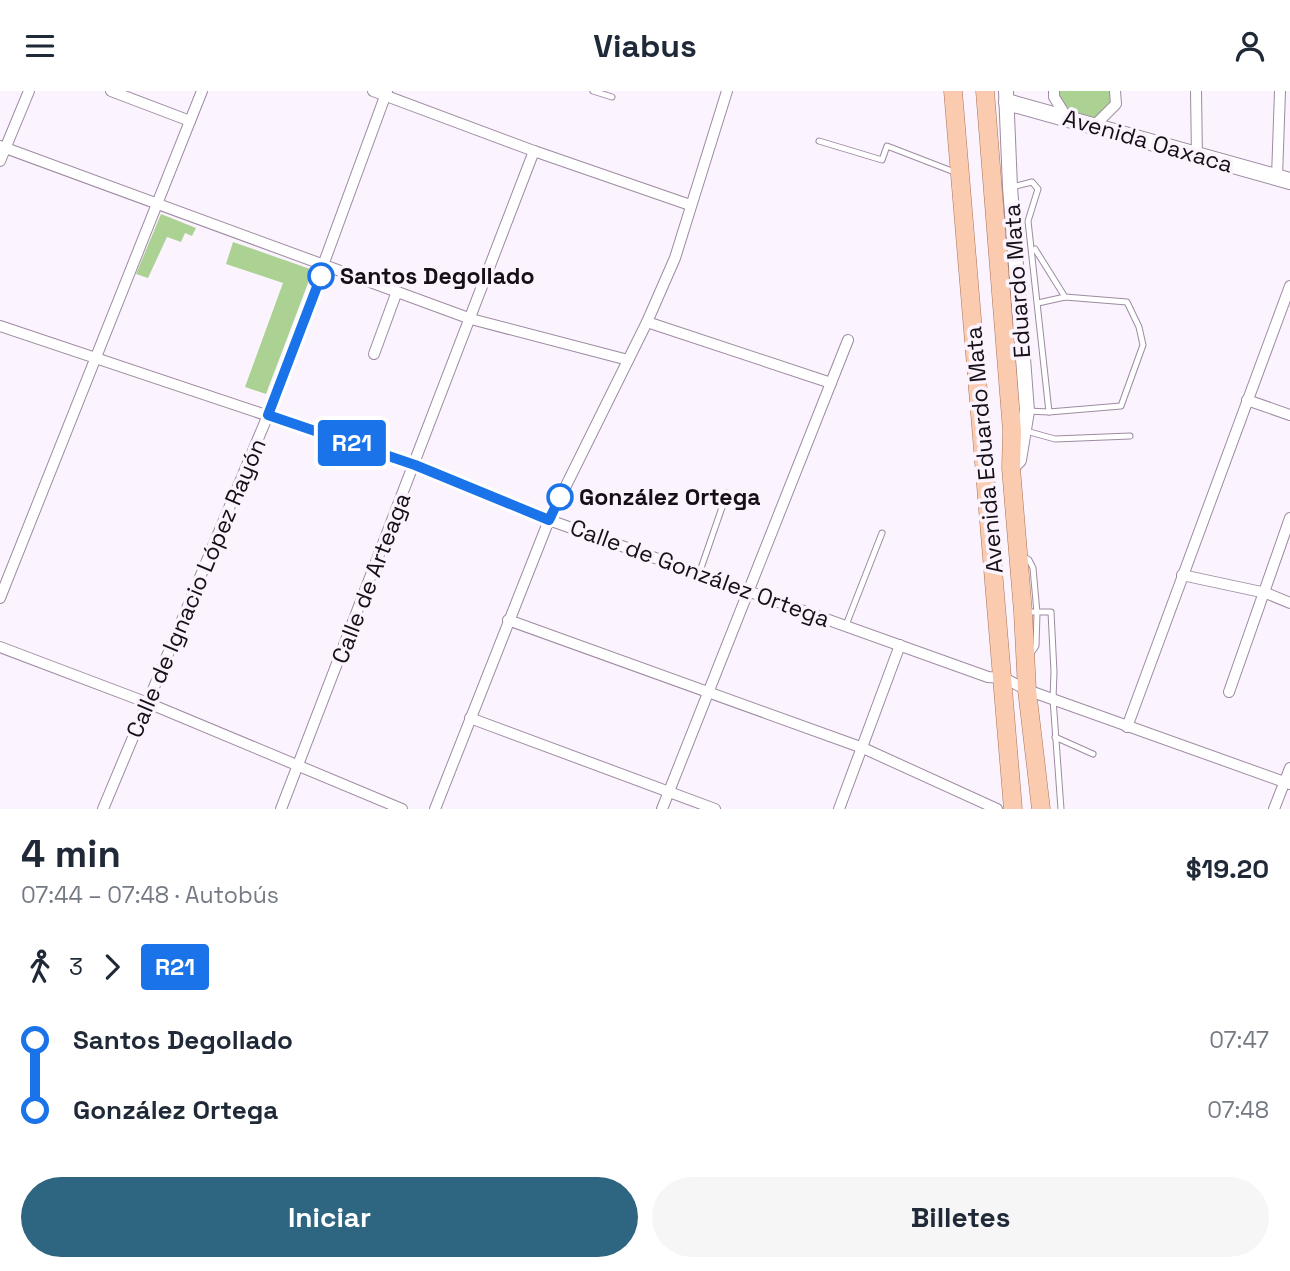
<!DOCTYPE html>
<html lang="es">
<meta charset="utf-8">
<style>
:root{--surface:#fff;--page:#f6f6f7;--text:#1f2937;--muted:#747a83;--accent:#2e6580}
body{margin:0;font-family:"Space Grotesk",sans-serif;background:var(--page);color:var(--text);height:100vh;display:flex;flex-direction:column;font-size:26px;white-space:nowrap}
*{box-sizing:border-box;margin:0}
p{font-size:23px;color:var(--muted)}
.icon{flex:none;width:38px;height:38px;fill:none;stroke:currentColor;stroke-width:2;stroke-linecap:round;stroke-linejoin:round}
.map{position:relative;height:718px;overflow:hidden}
.details{display:flex;flex-direction:column;background:var(--surface);flex:1}
.details>*{flex:none}
.badge{padding:0 14px;border-radius:5px;font-size:24px;line-height:46px}
.map>.badge{position:absolute;translate:-50% -50%;box-shadow:0 0 0 4px #fff}
.legs{display:flex;align-items:center;gap:10px;height:77px;padding:0 21px;font-size:23px}
.legs p{margin-inline-start:auto}
.head{display:flex;align-items:center;justify-content:space-between;height:119px;padding:0 21px}
h1{font-size:38px;font-weight:700;line-height:52px}
.button{display:flex;gap:14px;margin-top:auto;padding:14px 21px}
.button a{flex:1;height:80px;border-radius:42px;background:var(--accent);color:#fff;font-size:28px;font-weight:700;line-height:80px;text-align:center}
.button a+a{background:var(--page);color:var(--text)}
ul{padding:0 21px;list-style:none}
li{display:flex;align-items:center;gap:24px;height:70px;font-size:26px}
li i{display:grid;place-items:center;width:10px;height:100%;margin:0 9px;background:currentColor}
li i::after{content:'';width:18px;height:18px;margin:-9px;border:5px solid;border-radius:50%;background:var(--surface)}
li p{margin-inline-start:auto}
li:first-child i{background:linear-gradient(#0000 50%,currentColor 0)}
li:last-child i{background:linear-gradient(currentColor 50%,#0000 0)}
header{display:flex;justify-content:space-between;align-items:center;height:91px;padding:0 21px;background:var(--surface);font-size:32px;font-weight:700}
.map>svg:first-child{display:block}
</style>
<header><svg class="icon" aria-label="menu" viewBox="0 0 24 24"><path d="M4 6h16M4 12h16M4 18h16"/></svg>Viabus<svg class="icon" aria-label="person" viewBox="0 0 24 24"><circle cx="12" cy="8" r="4"/><path d="M4 21q1-7 8-7t8 7"/></svg></header>
<div class="map">
<svg width="1290" height="718" viewBox="0 0 1290 718">
<rect width="100%" height="100%" fill="#fbf3fd"/>
<!-- green -->
<g fill="#acd293">
<polygon points="1055,0 1114,0 1114,13 1094,34 1068,26"/>
<polygon points="161,123 196,137 192,145 185,142 181,151 167,146 148,187 136,183"/>
<polygon points="233,151 313,179 266,303 245,296 283,192 226,173"/>
</g>
<g fill="none" stroke-linecap="round" stroke-linejoin="round">
<!-- service casing -->
<g stroke="#9e8ba2" stroke-width="7">
<g id="service">
<polyline points="593,0 612,6"/>
<polyline points="819,50 882,69 887,55 957,82"/>
<polyline points="1012,96 1032,91 1038,98 1028,130 1049,321 1027,320"/>
<polyline points="1035,158 1065,206"/>
<polyline points="1038,212 1065,206 1127,211 1139,236 1143,254 1121,315 1049,321"/>
<polyline points="1026,340 1055,348 1130,345"/>
<polyline points="1024,466 1029,469 1033,477 1037,522 1036,555 1029,565"/>
<polyline points="699,483 727,402"/>
<polyline points="1028,521 1051,521 1054,581 1053,608 1061,718"/>
<polyline points="846,534 882,442"/>
<polyline points="1055,646 1093,663"/>
</g>
</g>
<!-- minor casing -->
<g stroke="#9e8ba2" stroke-width="12">
<g id="minor">
<polyline points="111,0 190,30"/>
<polyline points="373,0 534,60 690,114"/>
<polyline points="1054,0 1054,6 1067,27"/>
<polyline points="1196,0 1197,66"/>
<polyline points="1095,34 1116,13 1115,0"/>
<polyline points="0,55 471,228 628,269"/>
<polyline points="0,70 29,0"/>
<polyline points="1277,86 1280,0"/>
<polyline points="647,231 831,292"/>
<polyline points="0,235 415,374 549,429 988,586 1004,587 1027,599 1290,693"/>
<polyline points="374,263 396,203"/>
<polyline points="1247,309 1290,324"/>
<polyline points="1182,484 1266,502 1290,512"/>
<polyline points="0,507 202,0"/>
<polyline points="508,529 863,657 997,718"/>
<polyline points="0,556 148,612 402,718"/>
<polyline points="1229,601 1290,427"/>
<polyline points="470,627 715,718"/>
<polyline points="1127,636 1290,195"/>
<polyline points="103,718 268,324 387,0"/>
<polyline points="281,718 534,60"/>
<polyline points="435,718 549,429 647,231 675,167 727,0"/>
<polyline points="662,718 848,249"/>
<polyline points="839,718 900,554"/>
<polyline points="1274,718 1290,677"/>
</g>
</g>
<!-- tertiary casing -->
<g stroke="#9e8ba2" stroke-width="16">
<polyline id="tertiary" points="1006,0 1010,96 1027,320 1019,369 1011,377"/>
</g>
<!-- secondary casing -->
<g stroke="#9e8ba2" stroke-width="18">
<polyline id="secondary" points="1007,11 1290,90"/>
</g>
<!-- primary casing -->
<g stroke="#a97257" stroke-width="19">
<g id="primary">
<polyline points="953,0 1013,718"/>
<polyline points="985,0 1012,340 1011,377 1023,521 1027,599 1041,718"/>
</g>
</g>
<!-- service -->
<use href="#service" stroke="#fff" stroke-width="5"/>
<!-- minor -->
<use href="#minor" stroke="#fff" stroke-width="10"/>
<!-- tertiary -->
<use href="#tertiary" stroke="#fff" stroke-width="14"/>
<!-- secondary -->
<use href="#secondary" stroke="#fff" stroke-width="16"/>
<!-- primary -->
<use href="#primary" stroke="#fbcbaf" stroke-width="18"/>
</g>
<g fill="none" stroke-linecap="round" stroke-linejoin="round">
<!-- line-1 casing -->
<g stroke="#fff" stroke-width="16">
<polyline id="line-1" points="321,185 268,324 415,374 549,429 560,406"/>
</g>
<!-- line-1 -->
<use href="#line-1" stroke="#1a73e8" stroke-width="10"/>
</g>
<!-- markers -->
<g fill="#fff" stroke="#1a73e8" stroke-width="3.5">
<circle cx="321" cy="185" r="12"/>
<circle cx="560" cy="406" r="12"/>
</g>
<g text-anchor="middle" dominant-baseline="central" stroke-width="7" stroke-linejoin="round" paint-order="stroke">
<!-- street labels -->
<g font-size="23" fill="#160f17" stroke="#fbf3fd">
<text transform="translate(1148 50) rotate(16)">Avenida Oaxaca</text>
<text transform="translate(1017 190) rotate(-94)">Eduardo Mata</text>
<text transform="translate(984 359) rotate(-95)">Avenida Eduardo Mata</text>
<text transform="translate(700 482) rotate(20)">Calle de González Ortega</text>
<text transform="translate(371 487) rotate(-69)">Calle de Arteaga</text>
<text transform="translate(196 497) rotate(-67)">Calle de Ignacio López Rayón</text>
</g>
<!-- stop labels -->
<g font-size="23" font-weight="bold" fill="#160f17" stroke="#fbf3fd" text-anchor="start">
<text x="340" y="185">Santos Degollado</text>
<text x="579" y="406">González Ortega</text>
</g>
</g>
</svg>
<b class="badge" style="left:352px;top:352px;background:#1a73e8;color:#fff">R21</b>
</div>
<section class="details">
<div class="head"><div><h1>4 min</h1><p>07:44 – 07:48 · Autobús</p></div><b>$19.20</b></div>
<div class="legs"><svg class="icon" aria-label="walk" viewBox="0 0 24 24"><circle cx="13" cy="4" r="2"/><path d="M13 8l-2 6 4 7M11 14l-3 7M7 12l3-4h3l4 4"/></svg>3<svg class="icon" aria-label="forward" viewBox="0 0 24 24"><path d="M9 5l7 7-7 7"/></svg><b class="badge" style="background:#1a73e8;color:#fff">R21</b></div>
<ul>
<li><i style="color:#1a73e8"></i><b>Santos Degollado</b><p>07:47</p></li>
<li><i style="color:#1a73e8"></i><b>González Ortega</b><p>07:48</p></li>
</ul>
<div class="button"><a>Iniciar</a><a>Billetes</a></div>
</section>
